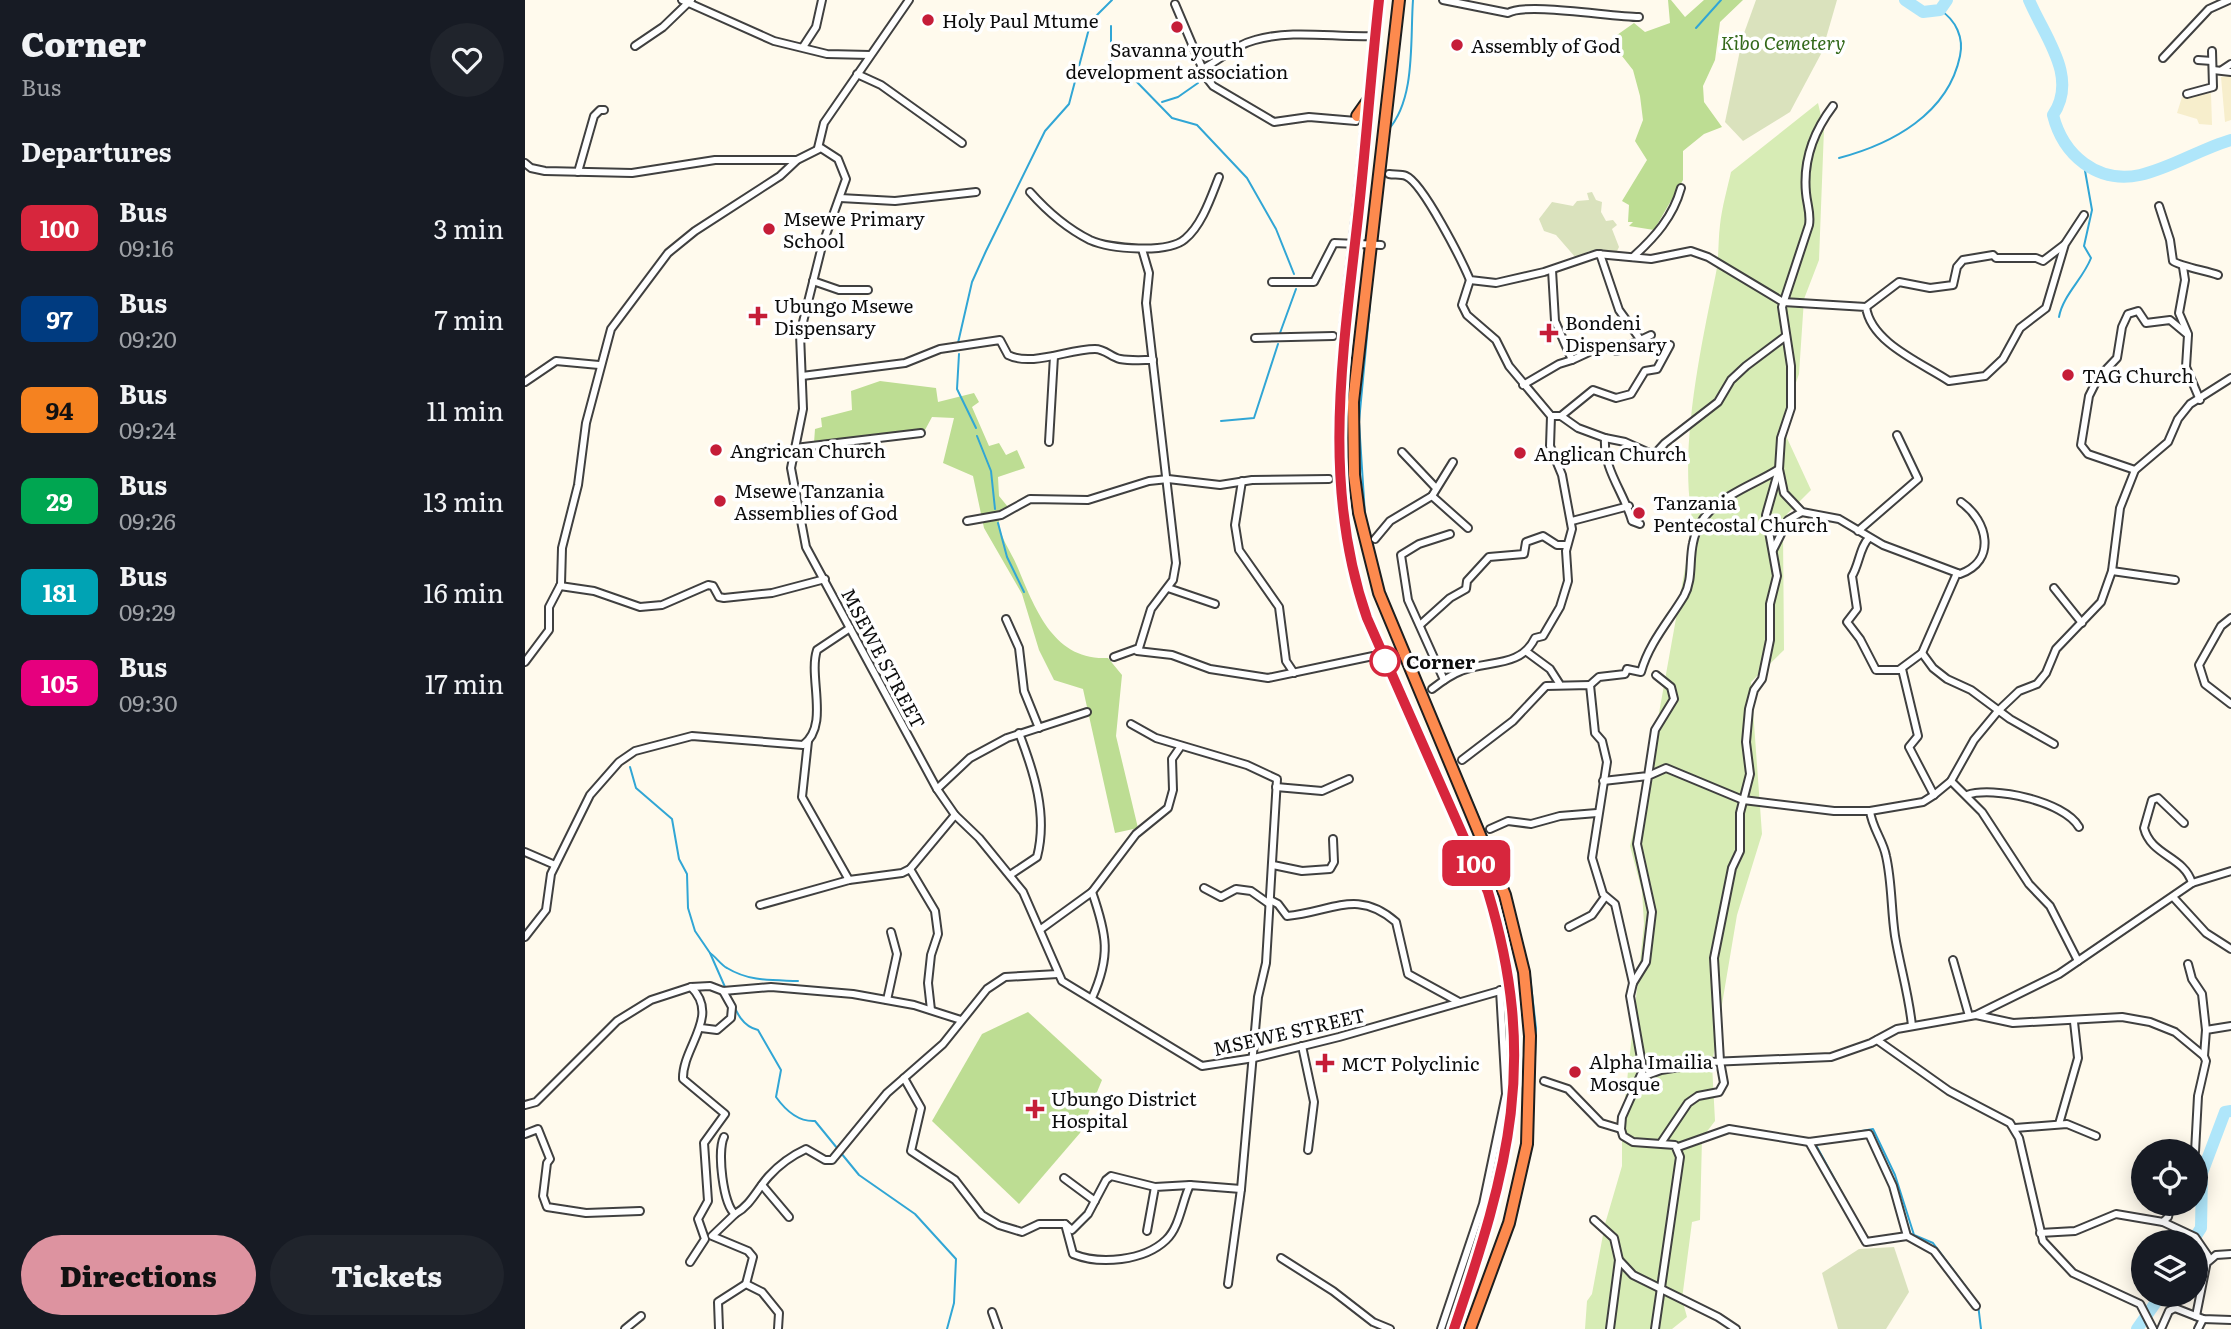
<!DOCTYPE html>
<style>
:root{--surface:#171b24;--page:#20242c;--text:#f1f3f6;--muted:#9ea1a6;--accent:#dd93a0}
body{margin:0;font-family:Literata,serif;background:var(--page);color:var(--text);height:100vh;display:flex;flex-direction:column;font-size:26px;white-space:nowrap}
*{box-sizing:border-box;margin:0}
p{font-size:23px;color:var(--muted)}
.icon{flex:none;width:38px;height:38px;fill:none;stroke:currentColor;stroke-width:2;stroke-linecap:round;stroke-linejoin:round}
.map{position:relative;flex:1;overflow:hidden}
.side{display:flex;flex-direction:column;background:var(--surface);width:525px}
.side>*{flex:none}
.badge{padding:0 14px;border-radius:10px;font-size:24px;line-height:46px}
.tools{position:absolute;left:1606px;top:1139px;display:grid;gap:14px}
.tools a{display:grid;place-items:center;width:77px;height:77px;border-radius:50%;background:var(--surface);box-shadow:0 4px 18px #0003;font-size:35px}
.map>.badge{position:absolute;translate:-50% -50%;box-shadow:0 0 0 4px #fff}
h2{padding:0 21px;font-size:26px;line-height:63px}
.round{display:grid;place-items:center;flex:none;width:74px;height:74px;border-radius:37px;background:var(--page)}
.overview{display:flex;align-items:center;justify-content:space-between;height:119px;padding:0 21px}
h1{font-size:33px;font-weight:800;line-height:52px}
.action{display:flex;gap:14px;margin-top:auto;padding:14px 21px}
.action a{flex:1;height:80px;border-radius:42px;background:var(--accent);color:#111;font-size:28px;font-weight:800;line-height:80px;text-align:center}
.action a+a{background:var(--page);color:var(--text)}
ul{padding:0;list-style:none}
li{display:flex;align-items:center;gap:21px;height:91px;padding:0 21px}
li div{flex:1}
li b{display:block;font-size:26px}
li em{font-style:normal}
li .badge{min-width:77px;font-weight:700;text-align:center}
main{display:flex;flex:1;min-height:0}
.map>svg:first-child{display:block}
</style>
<main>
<section class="side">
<div class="overview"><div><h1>Corner</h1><p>Bus</p></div><a class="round"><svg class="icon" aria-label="heart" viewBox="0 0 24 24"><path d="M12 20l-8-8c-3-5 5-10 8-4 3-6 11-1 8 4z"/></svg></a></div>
<h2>Departures</h2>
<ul>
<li><span class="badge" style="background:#d7263d;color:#fff">100</span><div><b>Bus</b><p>09:16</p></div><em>3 min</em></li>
<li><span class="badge" style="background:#003b80;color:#fff">97</span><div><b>Bus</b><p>09:20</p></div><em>7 min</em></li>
<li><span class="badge" style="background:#f58220;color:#111">94</span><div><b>Bus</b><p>09:24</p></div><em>11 min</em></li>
<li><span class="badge" style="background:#00a651;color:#fff">29</span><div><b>Bus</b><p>09:26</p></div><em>13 min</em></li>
<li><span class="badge" style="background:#00a3b4;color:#fff">181</span><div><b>Bus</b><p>09:29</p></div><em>16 min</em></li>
<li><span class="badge" style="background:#e6007e;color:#fff">105</span><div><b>Bus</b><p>09:30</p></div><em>17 min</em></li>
</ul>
<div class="action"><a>Directions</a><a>Tickets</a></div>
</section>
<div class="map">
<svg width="1706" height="1329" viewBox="0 0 1706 1329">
<rect width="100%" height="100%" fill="#fffaed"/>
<!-- farmland -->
<g fill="#f7eecc">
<polygon points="1706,76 1706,120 1700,122 1696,77"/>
<polygon points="1686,93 1687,125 1674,124 1672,119 1652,113 1657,97"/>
</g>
<!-- green -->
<path fill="#d7ecb5" d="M1293,103L1299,129L1294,260L1279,299L1274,374L1256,425L1286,490L1262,514L1258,532L1259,650L1226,682L1237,834L1212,915L1187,1064L1190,1121L1177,1138L1175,1220L1167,1222L1157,1299L1162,1317L1147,1329H1060L1062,1301L1067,1294L1080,1224L1097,1166V1127L1119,924L1117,891L1105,846L1125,763L1168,524C1153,450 1176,347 1191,273C1194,258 1193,241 1195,225C1197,207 1202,190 1206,172Z"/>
<!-- forest -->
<g fill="#bddd93">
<polygon points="1143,0 1146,0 1160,17 1179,0 1218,0 1195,22 1190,60 1178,86 1179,102 1197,127 1179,134 1158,151 1158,180 1129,230 1104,226 1108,222 1103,222 1104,205 1097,201 1122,160 1110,141 1118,120 1115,96 1108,70 1097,56 1092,35 1109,23 1120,32 1145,23"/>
<path d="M355,381L411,388L413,402L449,393L454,402L447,407L464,446L474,443L481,455L492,450L500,468L473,477L474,496L483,507L474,515C472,535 485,549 492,566C510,608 528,661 583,658L597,675L591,736L613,828L590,833L558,689L529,680L514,650L497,594L459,528L448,476L418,463L429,418L407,417L400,430L377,435L289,443L290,429L297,427L296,418L327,410L326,391Z"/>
<polygon points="503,1012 577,1080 555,1133 494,1204 407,1121 457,1034"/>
</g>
<!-- cemetery -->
<g fill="#dae2bd">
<polygon points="1231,0 1312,0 1297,52 1265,112 1218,141 1200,122 1218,36"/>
<polygon points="1067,192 1071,200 1077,202 1076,212 1081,221 1088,220 1092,225 1087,229 1094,247 1092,251 1064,251 1051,258 1031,235 1019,231 1014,219 1027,202 1048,206 1052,201 1064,200 1062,193"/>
<polygon points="1369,1247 1384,1292 1361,1329 1313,1329 1297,1273 1334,1249"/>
</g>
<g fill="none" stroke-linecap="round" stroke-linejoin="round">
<!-- stream -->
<g stroke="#31a6d5" stroke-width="2">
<polyline points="586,26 586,69 607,77 647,118 672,125 722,178 751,229 769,274"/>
<polyline points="1171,28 1196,0"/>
<polyline points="637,102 653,97 673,83"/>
<path d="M863,130C891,99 885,40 888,0"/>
<path d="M1314,158C1367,144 1423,114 1435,56C1439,38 1431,20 1415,10"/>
<path d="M1534,317C1538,295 1558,279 1566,258L1559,246L1567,210L1559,165"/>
<polyline points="755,333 771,289"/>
<polyline points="433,343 447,282 461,251 520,131 544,104 566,21 587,0"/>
<polyline points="434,354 432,389 451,428"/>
<polyline points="696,421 729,418 753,344"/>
<polyline points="452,436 466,471 470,509"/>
<polyline points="840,515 834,422 845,304"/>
<polyline points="473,523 482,557 499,592"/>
<polyline points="903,698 982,884 1002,964"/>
<polyline points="105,767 111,788 147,819 154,859 162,874 163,908 170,931 185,953 200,987"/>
<path d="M185,953C191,957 196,965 202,968C225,982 248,980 273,981"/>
<polyline points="1005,976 1011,1028 1007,1142"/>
<path d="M203,992C210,1008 215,1026 233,1030L256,1070L251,1097C261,1111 273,1122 290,1121L312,1148"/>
<polyline points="979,996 983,1072"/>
<polyline points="1315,1135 1348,1129 1370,1175 1389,1235 1408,1243 1444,1291"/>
<polyline points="1292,1147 1328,1213"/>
<polyline points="316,1153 334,1175 390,1214 431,1259 429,1303 422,1329"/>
<polyline points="1453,1304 1456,1329"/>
</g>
<!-- river -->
<g stroke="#afe6fa" stroke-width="12">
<polyline points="1380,0 1398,12 1415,10 1422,0"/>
<path d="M1504,0C1519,36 1554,77 1528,115C1538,155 1572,184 1615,175C1646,168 1675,149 1706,140"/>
<polyline points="1667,1242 1676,1228 1677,1173 1700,1112 1706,1111"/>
<polyline points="1612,1329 1636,1295"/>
</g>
<!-- street casing -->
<g stroke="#404040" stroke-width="10">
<g id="street">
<polyline points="157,0 249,41 302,54 345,55"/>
<path d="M918,0L983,13C1001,2 1086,17 1114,17"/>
<polyline points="650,4 681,77 688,86 749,122 784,117 831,121"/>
<polyline points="110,46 138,27 166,0"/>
<polyline points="278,47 291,27 297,0"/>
<polyline points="1638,58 1684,9 1704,0"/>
<polyline points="1673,60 1687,61"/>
<path d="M677,69C695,60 710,45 730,40C768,29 811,38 850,36"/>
<polyline points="1688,70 1706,72"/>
<polyline points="1697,70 1706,64"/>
<polyline points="332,74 356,85 437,143"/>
<polyline points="1662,94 1688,87 1687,51"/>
<polyline points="293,148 299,123 384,0"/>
<polyline points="0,163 6,168 20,171 107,173 190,160 272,160 296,148 313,159 321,179 297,246 275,334 278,409 266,468 281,547 412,789 430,815 454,838 498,892 537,981 677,1066 729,1058 814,1037 985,988"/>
<polyline points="53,172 69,116 75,110 79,110"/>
<path d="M864,174C869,175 876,174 881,176C898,183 937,261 945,280L971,283L1019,272L1072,254L1126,259L1166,251L1183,257L1258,302L1341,307C1346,343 1397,363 1424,381L1460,376L1478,359L1495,328L1521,308L1540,244L1559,215"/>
<path d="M505,192C521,210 543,229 565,240C585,249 643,254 660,239C677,225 686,197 694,177"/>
<polyline points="315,198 370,201 451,192"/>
<path d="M1634,206L1645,240L1648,261C1654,266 1682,271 1693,275"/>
<polyline points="1075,254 1094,310 1115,339"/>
<path d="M1108,257C1130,237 1148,217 1156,188"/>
<polyline points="1658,267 1660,280 1654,313 1663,334"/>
<polyline points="288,281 314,290 343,290"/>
<polyline points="747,282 789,282 809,243 856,245"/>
<polyline points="1341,307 1374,282 1405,288 1428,285 1432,267 1438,260 1468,255 1471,258 1511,258 1518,261 1539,245"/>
<polyline points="730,338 808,336"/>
<polyline points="1047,360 1075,347 1092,351 1126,335"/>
<path d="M277,376L380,363L415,349L475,340L483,355C507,367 543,349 570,349C580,349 586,357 595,359C605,361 618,360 628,360"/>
<polyline points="0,382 31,361 74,365"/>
<polyline points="998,385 1034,364 1047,360 1030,321 1027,270"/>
<path d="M1026,416H1036L1053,428L1080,438C1078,470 1099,492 1107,521L1115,524"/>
<polyline points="1036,416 1068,390 1091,398 1106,394 1120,371 1132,369 1145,345"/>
<polyline points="1080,438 1100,442 1129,455 1140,443 1193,402 1206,380 1221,366 1261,336"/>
<polyline points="524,442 529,356"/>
<polyline points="270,448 396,433"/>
<polyline points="877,452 911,488"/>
<polyline points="1610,470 1563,454 1556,445 1564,396 1573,378 1592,358 1597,327 1603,314 1613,311 1621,323 1645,320 1663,335 1661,367 1675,400"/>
<polyline points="717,481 710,525 714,550 754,607 761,661 769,673"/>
<polyline points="907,496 943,528"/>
<polyline points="442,521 476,515 505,499 563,500 624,481 643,479 695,485 727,480 804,479"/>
<polyline points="1047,521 1104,506"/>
<polyline points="1333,531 1393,479 1372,435"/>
<path d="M1344,538C1335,546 1334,565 1327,576L1332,609L1322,622L1335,639L1351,670H1374L1397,653L1432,573"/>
<polyline points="850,539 865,521 907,496 928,462"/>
<polyline points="1248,550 1263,520 1277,512"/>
<polyline points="1587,571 1650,580"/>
<polyline points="35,586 69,591 115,607 137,605 183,585 188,586 194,597 199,598 247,593 300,579"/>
<polyline points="643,588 690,604"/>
<polyline points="1529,588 1557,623"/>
<polyline points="1706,618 1696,626 1674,665 1680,684 1706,704"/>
<polyline points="481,619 494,648 499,691 514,728"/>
<polyline points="895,625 925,598 941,589 942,581 964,557 999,554 1001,542 1018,536 1032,545 1042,545"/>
<polyline points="612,651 647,655 685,669 743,678 848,656"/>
<polyline points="1002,652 1025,669 1034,683"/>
<polyline points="1397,653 1408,668 1422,679 1446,690 1485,719 1529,744"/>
<polyline points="589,657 614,648 626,609 648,580 651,563 621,303 624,273 617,249"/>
<polyline points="0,662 24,630 24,607 36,584 37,548 53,485 61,423 86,329 143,253 170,231 255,176 271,161"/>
<polyline points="1377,669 1393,736 1384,747 1409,795"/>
<polyline points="919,680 883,600 876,555 894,544 925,534"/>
<path d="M1065,685L1074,677L1100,674L1102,669L1116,672C1124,643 1144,621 1159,596C1168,580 1164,561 1168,543C1176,500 1221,490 1254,469L1259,493L1277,512L1314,519L1358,545L1435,574C1472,561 1463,521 1436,502"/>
<path d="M907,689C916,682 925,675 936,671C962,660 996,668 1010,638L1018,636L1035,607L1043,581L1041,551L1047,529L1037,475L1025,446L1026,416L984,366L971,340L942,315L937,305L945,280"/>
<polyline points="606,724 631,738 722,765 752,779 741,963 733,997 716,1189 703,1284"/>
<polyline points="283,741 277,797 324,880"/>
<polyline points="937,760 988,721 1021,686 1065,685 1070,733 1077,741 1082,762 1067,858 1078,894 1090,904 1108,983"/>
<polyline points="1078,781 1123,776 1130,730 1149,699 1146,687 1131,675"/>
<polyline points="1426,781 1457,812 1504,884 1525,906 1553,961"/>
<polyline points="751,787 797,791 824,779"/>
<polyline points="412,789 445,758 482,738 562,712"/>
<path d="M1442,795C1468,786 1539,801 1554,827"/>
<path d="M1345,811C1347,828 1358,840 1361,856C1367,882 1366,909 1370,936C1375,966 1384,995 1387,1026"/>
<path d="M1659,823L1633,798L1627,800L1619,828C1626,856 1659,856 1667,883"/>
<polyline points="965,829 983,821 1006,824 1035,816 1072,813"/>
<polyline points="0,852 30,865"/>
<polyline points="748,865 777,871 805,869 809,862 808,839"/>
<polyline points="385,869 410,911 413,934 406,955 403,983 406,1010"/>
<path d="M485,875L512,857C523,815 509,772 494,733"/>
<polyline points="679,888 696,897 711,889 726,891 743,903"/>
<polyline points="1649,898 1681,933 1706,949"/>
<path d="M745,900L753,904L762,916C807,912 832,888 871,922L883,974L934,1002"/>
<polyline points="235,905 324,880 377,873 385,869 430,815"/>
<polyline points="1044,927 1067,915 1080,897"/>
<polyline points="516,929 567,892 611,834 643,808 648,790 647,759 656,746"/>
<path d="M0,937L21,910L26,874L65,795L94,762L110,751L167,736L278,745C305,726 283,677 292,650L325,628"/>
<polyline points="1428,960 1444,1016"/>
<polyline points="1663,964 1667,979 1677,994 1681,1030"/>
<path d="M567,998C586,956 582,935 567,892"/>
<polyline points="362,1000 372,954 366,932"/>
<polyline points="1451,1015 1488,1023 1597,1017 1625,1022 1650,1032 1679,1056 1681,1061 1673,1096 1670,1152"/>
<polyline points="176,1028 192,1030 206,1018 207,1007 198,991"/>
<polyline points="1352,1040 1424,1091 1485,1123 1494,1138 1518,1241 1548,1273 1615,1304 1628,1329"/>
<polyline points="777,1046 789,1102 783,1150"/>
<polyline points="1679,1056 1681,1030 1706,1026"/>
<polyline points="1117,1077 1136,1070 1185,1062 1306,1057 1346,1043 1372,1029 1451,1015 1534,974 1667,883 1706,871"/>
<path d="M379,1078L396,1108L386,1151L430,1180L457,1215L474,1225L497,1232L514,1224H540L548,1254C575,1265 619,1261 641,1240C655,1227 657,1201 665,1185L716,1189"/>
<polyline points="1019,1081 1043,1089 1076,1123 1096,1129"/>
<polyline points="0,1105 11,1102 92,1021 126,1000 166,987 185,986 198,991 246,987 328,994 389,1005 436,1020"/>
<polyline points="1534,1124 1553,1058 1549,1022"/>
<polyline points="1490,1128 1542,1124 1571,1136"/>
<polyline points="0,1134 13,1129 25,1159 22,1163 18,1196 22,1207 61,1213 115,1211"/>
<path d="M199,1137C192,1151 198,1205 210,1214C226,1205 232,1189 244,1176C254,1165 268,1155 281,1149L300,1160H307L362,1093L418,1044L462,989L480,977L533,974"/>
<polyline points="1284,1142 1341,1242 1382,1236"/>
<path d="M1136,1143L1163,1103L1173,1096L1194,1092L1199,1083L1195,1061L1189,958L1207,868L1215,851V813L1225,774L1221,742L1224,709L1229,690L1237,679L1245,640V604L1252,576L1241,515L1254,469L1256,438L1266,408V366L1257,307L1284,225C1286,213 1282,205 1281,193C1278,161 1289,131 1308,106"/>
<polyline points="1153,1147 1204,1129 1284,1142 1344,1134 1368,1186 1382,1236 1409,1251 1451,1306"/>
<polyline points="539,1178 570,1201"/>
<polyline points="237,1185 264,1217"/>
<polyline points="210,1214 187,1236 223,1251 228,1257 221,1284"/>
<polyline points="1069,1220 1089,1238 1094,1260 1108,1275 1193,1317 1211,1329"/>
<polyline points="1638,1222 1670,1237 1683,1256 1671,1316"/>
<polyline points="540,1224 547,1230 563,1214 581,1180 586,1176 630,1187"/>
<polyline points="622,1231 630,1187 665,1185"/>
<polyline points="1515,1233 1550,1231 1591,1214 1638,1222 1643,1217 1646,1204"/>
<polyline points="756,1258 808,1291 848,1322 865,1329"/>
<polyline points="1684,1261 1691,1255 1706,1254"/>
<path d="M165,1262L180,1239L173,1219L183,1201L179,1143L200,1114L158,1079C157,1047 196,1016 166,987"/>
<polyline points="467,1312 473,1329"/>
<polyline points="100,1329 116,1316"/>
<polyline points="194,1329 193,1302 221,1284 237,1292 254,1313 253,1329"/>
<polyline points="916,1329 958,1204 981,1094 975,990"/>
<polyline points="1085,1329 1094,1260"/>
<polyline points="1130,1329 1155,1157 1150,1145 1108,1142 1098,1136 1096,1129 1097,1117 1118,1070 1105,996 1108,983 1121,962 1127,912 1112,844 1123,776 1141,768 1218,800 1309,811 1345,811 1398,802 1409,795 1426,781 1449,740 1473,711 1494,691 1512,684 1521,673 1531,649 1576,602 1587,571 1595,508 1610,470 1643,442 1653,419 1665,404 1706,378"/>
<polyline points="1636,1329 1644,1311 1650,1308 1678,1319 1706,1320"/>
<polyline points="1673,1329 1678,1319"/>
</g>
</g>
<!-- highway casing -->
<g stroke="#1e1e1e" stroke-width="14">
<g id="highway">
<path d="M854,0C846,71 841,141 833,212C818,349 796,485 842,618L963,892C1014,1061 984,1168 929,1329"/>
<polyline points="874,0 828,402 829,475 834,513 854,593 980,895 999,972 1005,1036 1002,1144 984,1223 945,1329"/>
<polyline points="832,116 844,99"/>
</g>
</g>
<!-- street -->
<use href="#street" stroke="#fff" stroke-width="6"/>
<!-- highway -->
<use href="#highway" stroke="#fd8a4e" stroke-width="10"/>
</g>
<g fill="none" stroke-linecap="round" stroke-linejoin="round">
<!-- line casing -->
<g stroke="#fff" stroke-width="16">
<path id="line" d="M854,0C846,72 841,145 833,217C818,352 796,486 842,618L963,892C1014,1061 984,1167 929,1329"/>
</g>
<!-- line -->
<use href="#line" stroke="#d7263d" stroke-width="10"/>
</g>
<!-- markers -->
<g fill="#c51d38" stroke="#fff" stroke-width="2.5">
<circle cx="403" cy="20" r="7"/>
<circle cx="652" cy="27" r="7"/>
<circle cx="932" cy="45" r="7"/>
<circle cx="244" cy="229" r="7"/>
<path d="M229.5 305.5h7v7h7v7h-7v7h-7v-7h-7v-7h7z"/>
<path d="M1020.5 322.5h7v7h7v7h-7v7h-7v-7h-7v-7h7z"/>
<circle cx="1543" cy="375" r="7"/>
<circle cx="191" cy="450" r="7"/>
<circle cx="995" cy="453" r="7"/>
<circle cx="195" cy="501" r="7"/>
<circle cx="1114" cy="513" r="7"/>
<path d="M796.5 1052.5h7v7h7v7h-7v7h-7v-7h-7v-7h7z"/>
<circle cx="1050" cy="1072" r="7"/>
<path d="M506.5 1098.5h7v7h7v7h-7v7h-7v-7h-7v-7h7z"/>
</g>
<circle fill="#fff" stroke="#d7263d" stroke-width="3.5" cx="860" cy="661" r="14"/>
<g text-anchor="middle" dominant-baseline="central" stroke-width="7" stroke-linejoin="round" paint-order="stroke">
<!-- poi labels -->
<g font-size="19" fill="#0d0d0d" stroke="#fff" text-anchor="start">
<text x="417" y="20">Holy Paul Mtume</text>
<text x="946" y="45">Assembly of God</text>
<text x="652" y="49" text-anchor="middle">Savanna youth<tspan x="652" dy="22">development association</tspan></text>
<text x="258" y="218">Msewe Primary<tspan x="258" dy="22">School</tspan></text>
<text x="249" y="305">Ubungo Msewe<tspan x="249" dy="22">Dispensary</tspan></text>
<text x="1040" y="322">Bondeni<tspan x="1040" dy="22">Dispensary</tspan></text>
<text x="1557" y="375">TAG Church</text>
<text x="205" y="450">Angrican Church</text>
<text x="1009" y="453">Anglican Church</text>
<text x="209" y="490">Msewe Tanzania<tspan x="209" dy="22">Assemblies of God</tspan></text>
<text x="1128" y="502">Tanzania<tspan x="1128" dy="22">Pentecostal Church</tspan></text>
<text x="1064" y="1061">Alpha Imailia<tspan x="1064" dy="22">Mosque</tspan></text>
<text x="816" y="1063">MCT Polyclinic</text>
<text x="526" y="1098">Ubungo District<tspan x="526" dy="22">Hospital</tspan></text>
</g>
<!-- park labels -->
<g font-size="19" font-style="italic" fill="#33691a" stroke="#fff">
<text x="1258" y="42">Kibo Cemetery</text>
</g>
<!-- street labels -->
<g font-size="19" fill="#0d0d0d" stroke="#fff">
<text transform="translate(359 658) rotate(62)">MSEWE STREET</text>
<text transform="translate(764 1031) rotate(-13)">MSEWE STREET</text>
</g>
<!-- stop labels -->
<g font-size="19" font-weight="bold" fill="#0d0d0d" stroke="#fff" text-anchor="start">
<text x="881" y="661">Corner</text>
</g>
</g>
</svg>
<div class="tools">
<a><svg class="icon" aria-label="locate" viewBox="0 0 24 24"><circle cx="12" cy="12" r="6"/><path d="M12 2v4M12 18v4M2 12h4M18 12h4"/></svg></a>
<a><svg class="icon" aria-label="layers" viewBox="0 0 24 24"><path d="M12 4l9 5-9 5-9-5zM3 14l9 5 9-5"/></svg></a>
</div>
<b class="badge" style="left:951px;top:863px;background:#d7263d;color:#fff">100</b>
</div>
</main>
